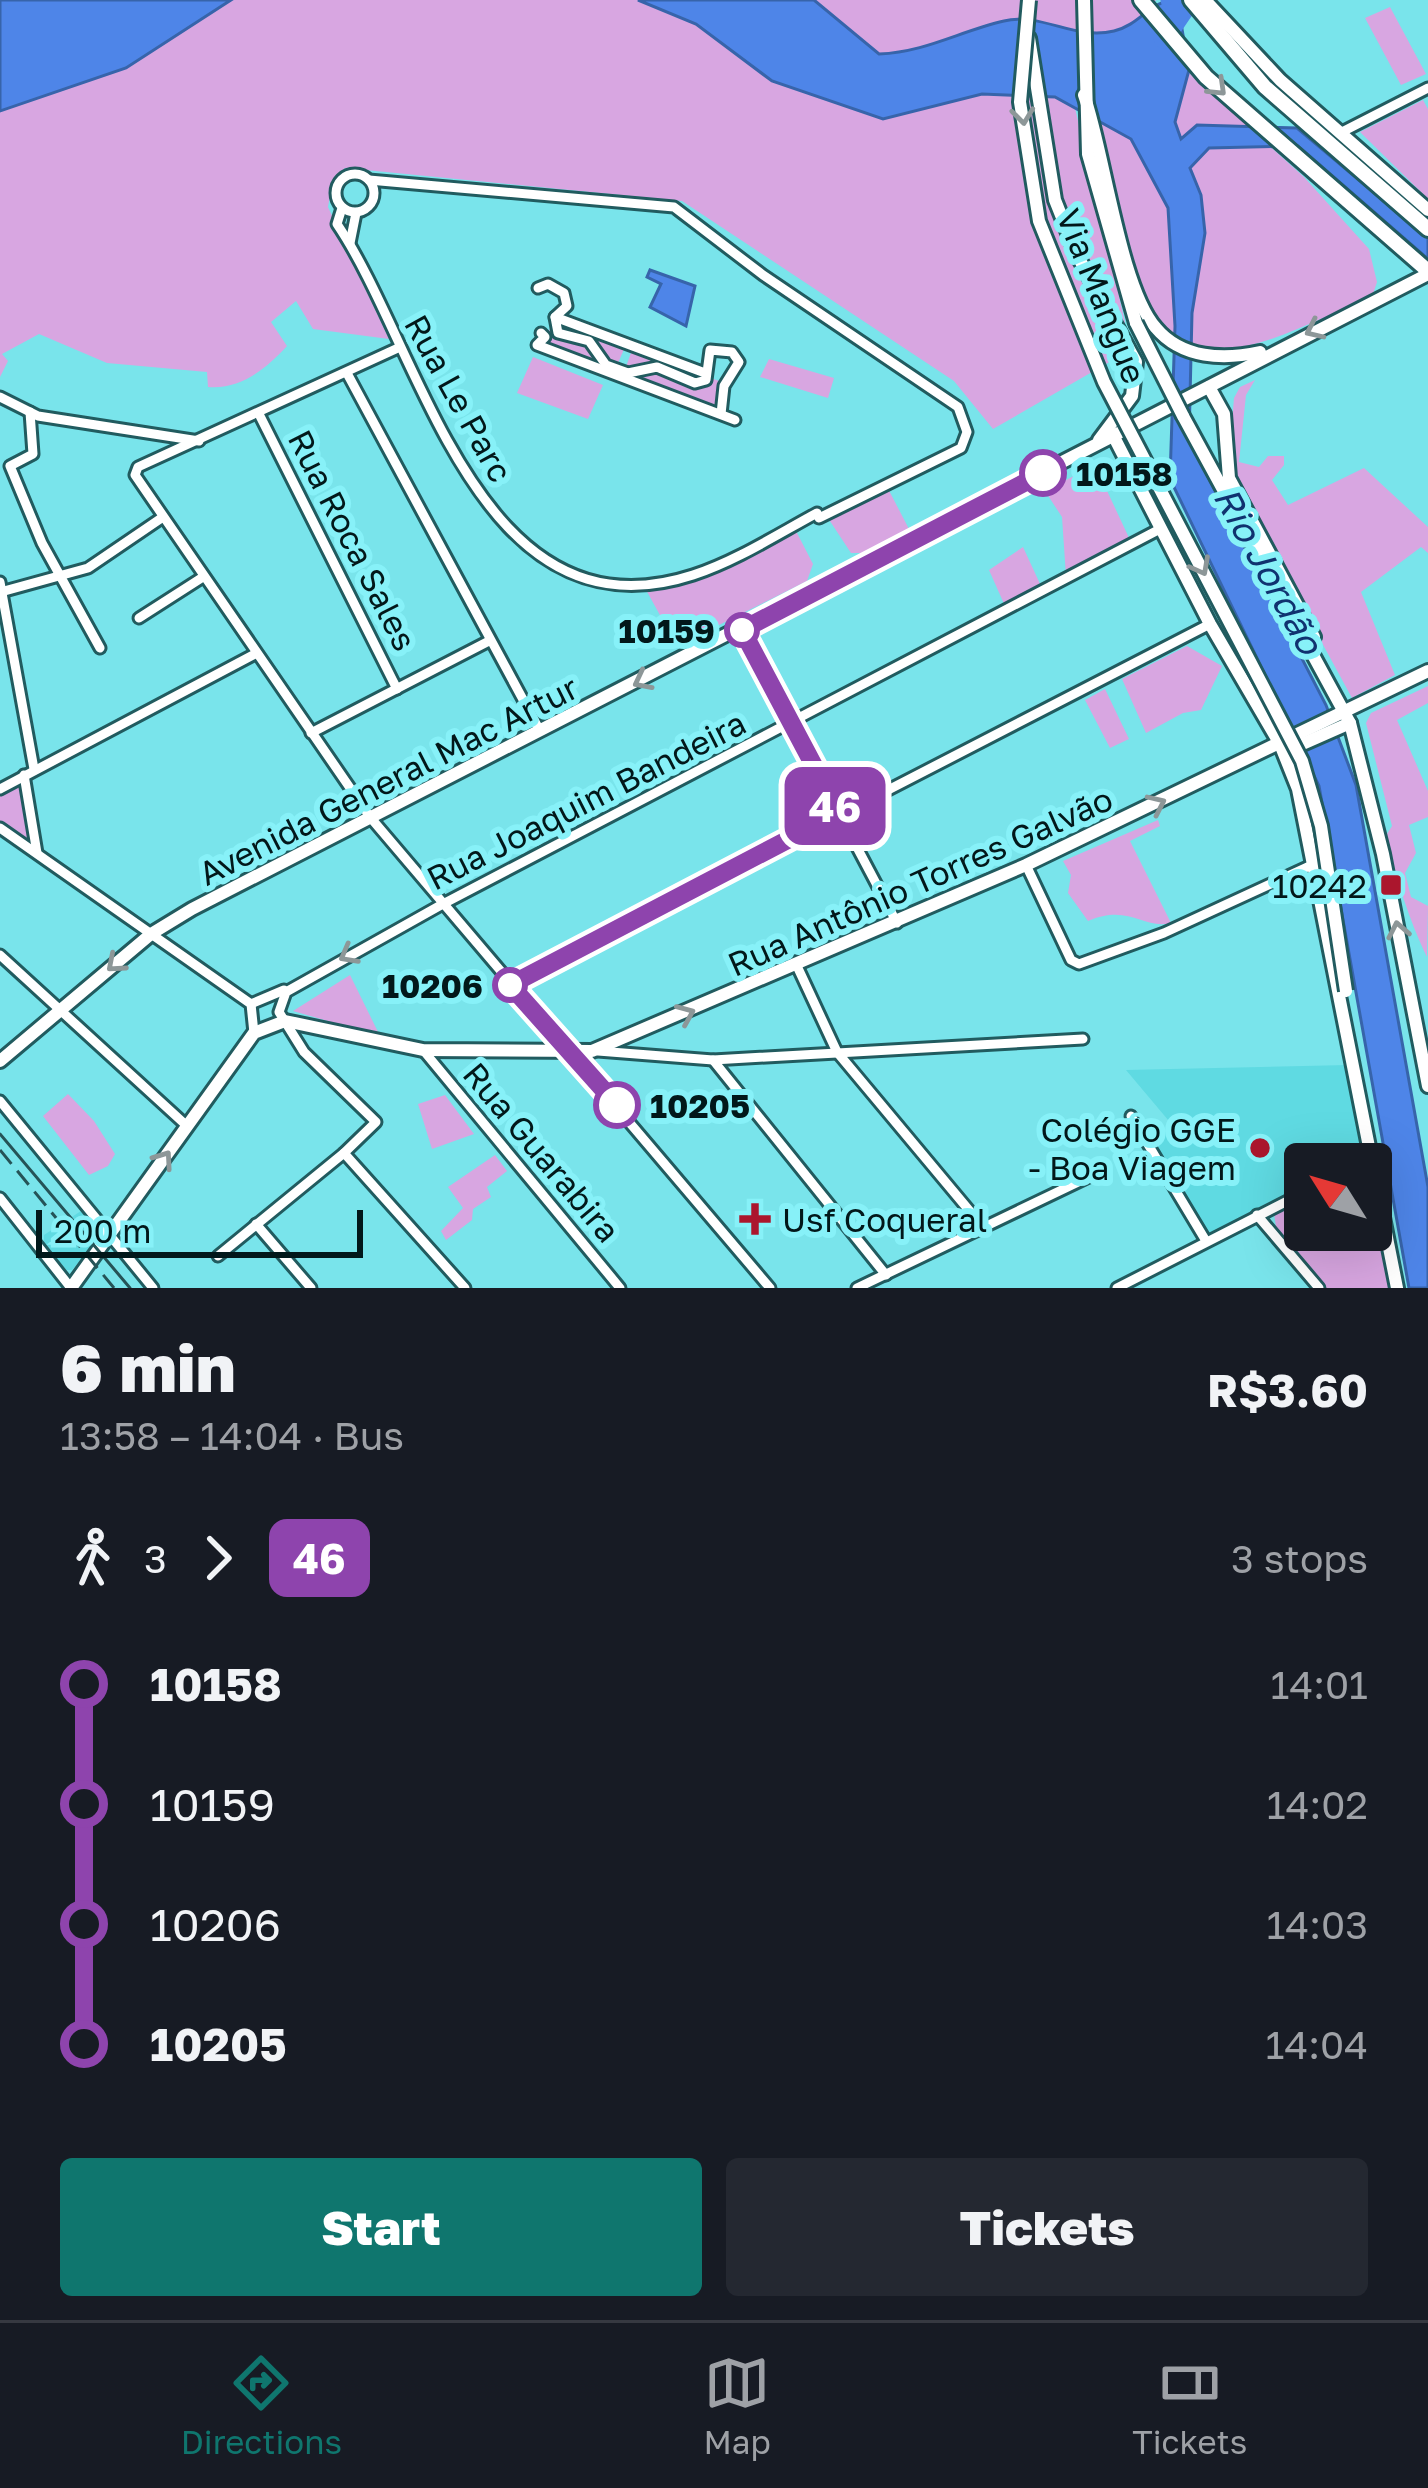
<!DOCTYPE html>
<meta charset="utf-8">
<style>
:root{--surface:#171b24;--page:#242831;--text:#f1f3f6;--muted:#9ea1a6;--line:#363941;--accent:#0f766e}
body{margin:0;font-family:"Golos Text",sans-serif;background:var(--page);color:var(--text);height:100vh;display:flex;flex-direction:column;font-size:45px;white-space:nowrap}
*{box-sizing:border-box;margin:0}
p{font-size:39px;color:var(--muted)}
.icon{flex:none;width:66px;height:66px;fill:none;stroke:currentColor;stroke-width:2;stroke-linecap:round;stroke-linejoin:round}
.map{position:relative;height:1288px;overflow:hidden}
.sheet{display:flex;flex-direction:column;background:var(--surface);flex:1}
.sheet>*{flex:none}
.badge{padding:0 24px;border-radius:18px;font-size:42px;line-height:78px}
.needle{width:78px;rotate:307deg}
.fabs{position:absolute;left:1284px;top:1143px;display:grid;gap:24px}
.fabs a{display:grid;place-items:center;width:108px;height:108px;border-radius:12px;background:var(--surface);box-shadow:0 12px 48px #0002;font-size:60px}
.scale{position:absolute;left:36px;bottom:30px;width:327px;box-sizing:border-box;padding-left:12px;border:6px solid #02181a;border-top:0;font-size:33px;line-height:42px;white-space:nowrap;color:#02181a;-webkit-text-stroke:9px #87f1f8;paint-order:stroke}
.map>.badge{position:absolute;translate:-50% -50%;box-shadow:0 0 0 6px #fff}
.legs{display:flex;align-items:center;gap:18px;height:132px;padding:0 60px;font-size:39px}
.legs p{margin-inline-start:auto}
.overview{display:flex;align-items:center;justify-content:space-between;height:204px;padding:0 60px}
h1{font-size:66px;font-weight:800;line-height:90px}
.primary-button{display:flex;gap:24px;margin-top:auto;padding:24px 60px}
.primary-button a{flex:1;height:138px;border-radius:12px;background:var(--accent);color:#fff;font-size:48px;font-weight:800;line-height:138px;text-align:center}
.primary-button a+a{background:var(--page);color:var(--text)}
ul{padding:0 60px;list-style:none}
li{display:flex;align-items:center;gap:42px;height:120px;font-size:45px}
li i{display:grid;place-items:center;width:18px;height:100%;margin:0 15px;background:currentColor}
li i::after{content:'';width:30px;height:30px;margin:-15px;border:9px solid;border-radius:50%;background:var(--surface)}
li p{margin-inline-start:auto}
li:first-child i{background:linear-gradient(#0000 50%,currentColor 0)}
li:last-child i{background:linear-gradient(currentColor 50%,#0000 0)}
.tab-bar{display:flex;justify-content:space-around;align-items:center;height:168px;border-top:3px solid var(--line);background:var(--surface);font-size:33px;color:var(--muted)}
.tab-bar a{display:grid;justify-items:center;gap:6px}
.tab-bar .current{color:var(--accent)}
.map>svg:first-child{display:block}
</style>
<div class="map">
<svg width="1428" height="1288" viewBox="0 0 1428 1288">
<rect width="100%" height="100%" fill="#79e4eb"/>
<!-- built -->
<g fill="#5fdae2">
<polygon points="1348,1065 1369,1153 1347,1164 1305,1164 1305,1185 1205,1237 1149,1143 1174,1127 1126,1070"/>
<polygon points="81,1211 99,1232 97,1240 72,1270 66,1270 44,1244 44,1235"/>
</g>
<!-- green -->
<g fill="#d8a6e1">
<path d="M231,0H638L696,24L772,81L883,118L982,94L1055,97L1075,108L1125,322L1113,360L993,429L954,381L682,201L345,168L333,180L328,207L389,339L313,329L296,301L271,322L287,346C266,369 240,390 208,387L207,372L107,363L39,334L2,354L8,361L0,377V111L126,68Z"/>
<path d="M814,0H1156C1147,12 1135,24 1120,30C1088,42 1066,22 1036,23C981,25 934,51 879,54Z"/>
<polygon points="1390,7 1426,74 1401,85 1365,18"/>
<path d="M1188,72L1304,177L1369,249L1377,282L1372,297C1326,315 1273,345 1224,350C1126,360 1112,189 1098,121L1161,155Z"/>
<polygon points="1423,100 1428,109 1428,199 1360,132"/>
<polygon points="553,318 625,347 615,370 546,342"/>
<polygon points="632,350 722,382 719,410 623,375"/>
<polygon points="533,357 603,385 588,419 517,393"/>
<polygon points="769,359 834,378 828,398 760,377"/>
<polygon points="1255,380 1246,395 1239,462 1259,467 1268,456 1284,456 1284,465 1272,480 1288,505 1364,468 1428,527 1428,553 1421,547 1361,592 1395,675 1352,698 1228,470 1234,398 1240,387"/>
<polygon points="1095,465 1130,540 1066,576 1062,517 1045,491"/>
<polygon points="883,479 909,529 862,553 851,553 824,512"/>
<polygon points="788,532 797,533 813,564 807,581 677,646 645,588 699,578"/>
<polygon points="1023,547 1041,586 1005,606 989,570"/>
<polygon points="1187,646 1222,666 1201,710 1183,713 1146,733 1122,679"/>
<path d="M1428,686V703L1397,720L1428,791V817L1409,825L1416,853L1405,873L1411,897L1428,906L1427,957C1410,922 1394,874 1387,834L1392,826L1366,723L1371,713Z"/>
<polygon points="1105,689 1129,739 1110,748 1085,700"/>
<polygon points="22,780 29,844 0,824 0,793"/>
<path d="M1158,820L1160,826L1130,841L1171,923C1144,930 1129,903 1088,921L1068,893L1071,875L1063,861Z"/>
<polygon points="350,975 380,1036 293,1011"/>
<polygon points="68,1094 94,1121 115,1154 108,1166 89,1175 43,1116"/>
<polygon points="445,1095 474,1134 432,1149 418,1104"/>
<polygon points="495,1155 507,1171 487,1187 491,1197 473,1209 472,1220 446,1240 441,1231 463,1208 448,1187"/>
<polygon points="1371,1188 1391,1288 1326,1288 1276,1227 1274,1213 1305,1199 1305,1230 1371,1230"/>
</g>
<!-- water -->
<g fill="#4e85e8" stroke="#3764aa" stroke-width="3">
<polygon points="0,0 231,0 126,68 0,111"/>
<path d="M638,0H814L879,54C926,52 960,31 1004,21C1042,12 1075,41 1114,31C1142,24 1149,0 1177,0L1189,70L1175,122L1181,139L1197,125L1297,128L1428,238V259L1298,146L1209,148L1190,168L1201,195L1205,233L1192,313L1189,440L1326,705L1356,785L1428,1187V1288H1409L1319,786L1170,479L1175,326L1168,208L1131,139L1055,97L982,94L883,119L772,81L696,24Z"/>
<polygon points="650,270 695,286 686,326 650,307 661,284 647,277"/>
</g>
<g fill="none" stroke-linecap="round" stroke-linejoin="round">
<!-- river -->
<polyline stroke="#4e85e8" stroke-width="21" points="1164,38 1183,10 1171,0"/>
<!-- street casing -->
<g stroke="#215b5f" stroke-width="15">
<g id="street">
<polyline points="1340,133 1428,88"/>
<circle cx="355" cy="193" r="19"/>
<polyline points="369,180 674,207 763,275 958,407 967,432 961,448 819,518"/>
<path d="M342,208L337,224C422,349 478,645 693,575C736,561 778,534 817,513"/>
<polyline points="350,243 356,213"/>
<polyline points="538,288 548,284 564,293 567,306 555,317"/>
<polyline points="541,333 545,337 537,345 735,420"/>
<polyline points="398,348 138,467 135,475 370,817 770,1288"/>
<polyline points="705,373 555,317 558,333 589,341 606,365 628,373 657,367 695,383 706,380 710,350 732,352 739,362 724,386 721,414"/>
<polyline points="348,375 540,731"/>
<polyline points="0,397 38,416 199,441"/>
<polyline points="30,412 33,454 10,466 42,543 100,648"/>
<polyline points="260,416 397,689"/>
<polyline points="0,582 34,769"/>
<polyline points="1,592 88,568 163,517"/>
<polyline points="139,618 203,577"/>
<polyline points="742,630 897,923"/>
<polyline points="311,733 489,641"/>
<polyline points="24,775 37,853"/>
<polyline points="0,789 255,654"/>
<polyline points="0,828 251,1004 254,1033"/>
<polyline points="1026,865 1071,960 1079,964 1164,933 1316,863"/>
<polyline points="0,955 187,1126"/>
<polyline points="797,966 837,1052 983,1227"/>
<polyline points="510,985 1210,624"/>
<polyline points="251,1004 284,990"/>
<polyline points="423,1050 620,1288"/>
<polyline points="598,1051 713,1060 1083,1039"/>
<polyline points="713,1060 886,1275"/>
<polyline points="0,1101 153,1288"/>
<polyline points="1131,1116 1206,1241"/>
<polyline points="0,1198 71,1288"/>
<polyline points="1257,1215 1319,1288"/>
<polyline points="256,1224 311,1288"/>
<polyline points="218,1256 344,1153"/>
<polyline points="465,1288 344,1153 376,1122 304,1052 279,1012 286,992 441,905 1160,529"/>
<polyline points="857,1288 1095,1174"/>
<polyline points="1117,1288 1305,1192"/>
</g>
</g>
<!-- secondary casing -->
<g stroke="#215b5f" stroke-width="18">
<g id="secondary">
<polyline points="1084,0 1088,154 1136,323"/>
<polyline points="1205,0 1280,80 1428,210"/>
<polyline points="1029,38 1055,200 1076,253 1136,362 1132,396 1099,440"/>
<path d="M1084,95C1104,151 1120,288 1156,328C1182,359 1224,360 1260,352"/>
<polyline points="1209,387 1224,414 1229,478 1314,637"/>
<polyline points="1183,416 1350,723 1383,854 1428,1086"/>
<polyline points="1114,437 1210,624 1280,744 1298,789 1397,1288"/>
<polyline points="1291,749 1350,723"/>
<polyline points="0,1061 151,934 192,909 1428,274"/>
<polyline points="71,1288 254,1033 285,1021 423,1050 592,1051 1026,865 1428,671"/>
</g>
</g>
<!-- primary casing -->
<g stroke="#215b5f" stroke-width="20">
<g id="primary">
<polyline points="1141,0 1206,77 1428,271"/>
<polyline points="1191,0 1265,87 1428,229"/>
</g>
</g>
<!-- street -->
<use href="#street" stroke="#fff" stroke-width="9"/>
<!-- secondary -->
<use href="#secondary" stroke="#fff" stroke-width="12"/>
<!-- primary -->
<use href="#primary" stroke="#fff" stroke-width="14"/>
<!-- tram -->
<polyline stroke="#255357" stroke-width="3" points="0,1134 130,1288"/>
<!-- rail -->
<polyline stroke="#255357" stroke-width="3" stroke-dasharray="18 9" stroke-linecap="butt" points="0,1150 114,1288"/>
<!-- secondary-bridge casing -->
<g stroke="#215b5f" stroke-width="18" stroke-linecap="butt">
<g id="secondary-bridge">
<polyline points="1029,0 1020,102 1039,221 1104,382 1302,761 1321,826 1346,991"/>
<polyline points="1136,323 1183,416"/>
</g>
</g>
<!-- secondary-bridge -->
<use href="#secondary-bridge" stroke="#fff" stroke-width="12"/>
</g>
<!-- one-way arrows -->
<defs><path id="oneway-chevron" d="M-2-3.5L2.5 0L-2 3.5" fill="none" stroke-width="1.6" stroke-linecap="round" stroke-linejoin="round" transform="scale(3)"/></defs>
<g stroke="#8d9798">
<use href="#oneway-chevron" transform="translate(1218 88) rotate(44)"/>
<use href="#oneway-chevron" transform="translate(1023 116) rotate(83)"/>
<use href="#oneway-chevron" transform="translate(1314 330) rotate(155)"/>
<use href="#oneway-chevron" transform="translate(1201 567) rotate(62)"/>
<use href="#oneway-chevron" transform="translate(642 681) rotate(153)"/>
<use href="#oneway-chevron" transform="translate(1157 804) rotate(-25)"/>
<use href="#oneway-chevron" transform="translate(1398 930) rotate(-101)"/>
<use href="#oneway-chevron" transform="translate(348 955) rotate(151)"/>
<use href="#oneway-chevron" transform="translate(115 964) rotate(139)"/>
<use href="#oneway-chevron" transform="translate(686 1014) rotate(-23)"/>
<use href="#oneway-chevron" transform="translate(164 1159) rotate(-55)"/>
</g>
<g fill="none" stroke-linecap="round" stroke-linejoin="round">
<!-- line-1 casing -->
<g stroke="#fff" stroke-width="27">
<polyline id="line-1" points="617,1105 510,985 839,813 742,630 1043,473"/>
</g>
<!-- line-1 -->
<use href="#line-1" stroke="#8e44ad" stroke-width="18"/>
</g>
<!-- markers -->
<g fill="#fff" stroke="#8e44ad" stroke-width="6">
<circle cx="1043" cy="473" r="21"/>
<circle cx="742" cy="630" r="15"/>
<circle cx="510" cy="985" r="15"/>
<circle cx="617" cy="1105" r="21"/>
</g>
<g fill="#ab162d" stroke="#87f1f8" stroke-width="4.5">
<rect x="1379" y="873" width="24" height="24" rx="6"/>
<circle cx="1260" cy="1148" r="12"/>
<path d="M749 1201h12v12h12v12h-12v12h-12v-12h-12v-12h12z"/>
</g>
<g text-anchor="middle" dominant-baseline="central" stroke-width="12" stroke-linejoin="round" paint-order="stroke">
<!-- street labels -->
<g font-size="33" fill="#02181a" stroke="#87f1f8">
<text transform="translate(1102 296) rotate(68)">Via Mangue</text>
<text transform="translate(459 398) rotate(61)">Rua Le Parc</text>
<text transform="translate(353 540) rotate(63)">Rua Roca Sales</text>
<text transform="translate(388 780) rotate(-27)">Avenida General Mac Artur</text>
<text transform="translate(586 800) rotate(-27)">Rua Joaquim Bandeira</text>
<text transform="translate(920 881) rotate(-24)">Rua Antônio Torres Galvão</text>
<text transform="translate(542 1152) rotate(50)">Rua Guarabira</text>
</g>
<!-- stop labels -->
<g font-size="33" font-weight="bold" fill="#02181a" stroke="#87f1f8" text-anchor="start">
<text x="1076" y="473">10158</text>
<text x="715" y="630" text-anchor="end">10159</text>
<text x="483" y="985" text-anchor="end">10206</text>
<text x="650" y="1105">10205</text>
</g>
<!-- poi labels -->
<g font-size="33" fill="#02181a" stroke="#87f1f8" text-anchor="end">
<text x="1367" y="885">10242</text>
<text x="1236" y="1129">Colégio GGE<tspan x="1236" dy="38">- Boa Viagem</tspan></text>
<text x="782" y="1219" text-anchor="start">Usf Coqueral</text>
</g>
<!-- water labels -->
<g font-size="36" font-style="italic" fill="#10326f" stroke="#87f1f8">
<text transform="translate(1269 570) rotate(61)">Rio Jordão</text>
</g>
</g>
</svg>
<div class="fabs">
<a><svg class="needle" viewBox="-14 -14 28 28"><path d="M0-13l5 13h-10z" fill="#e53935"/><path d="M0 13l5-13h-10z" fill="#9ea1a6"/></svg></a>
</div>
<div class="scale">200 m</div>
<b class="badge" style="left:835px;top:806px;background:#8e44ad;color:#fff">46</b>
</div>
<section class="sheet">
<div class="overview"><div><h1>6 min</h1><p>13:58 – 14:04 · Bus</p></div><b>R$3.60</b></div>
<div class="legs"><svg class="icon" aria-label="walk" viewBox="0 0 24 24"><circle cx="13" cy="4" r="2"/><path d="M13 8l-2 6 4 7M11 14l-3 7M7 12l3-4h3l4 4"/></svg>3<svg class="icon" aria-label="forward" viewBox="0 0 24 24"><path d="M9 5l7 7-7 7"/></svg><b class="badge" style="background:#8e44ad;color:#fff">46</b><p>3 stops</p></div>
<ul>
<li><i style="color:#8e44ad"></i><b>10158</b><p>14:01</p></li>
<li><i style="color:#8e44ad"></i><span>10159</span><p>14:02</p></li>
<li><i style="color:#8e44ad"></i><span>10206</span><p>14:03</p></li>
<li><i style="color:#8e44ad"></i><b>10205</b><p>14:04</p></li>
</ul>
<div class="primary-button"><a>Start</a><a>Tickets</a></div>
</section>
<nav class="tab-bar">
<a class="current"><svg class="icon" aria-label="directions" viewBox="0 0 24 24"><path d="M12 3l9 9-9 9-9-9zM9 14v-3h6M13 9l2 2-2 2"/></svg>Directions</a>
<a><svg class="icon" aria-label="map" viewBox="0 0 24 24"><path d="M3 6l6-2 6 2 6-2v14l-6 2-6-2-6 2zM9 4v14M15 6v14"/></svg>Map</a>
<a><svg class="icon" aria-label="tickets" viewBox="0 0 24 24"><path d="M3 7h18v10H3zM15 7v10"/></svg>Tickets</a>
</nav>
